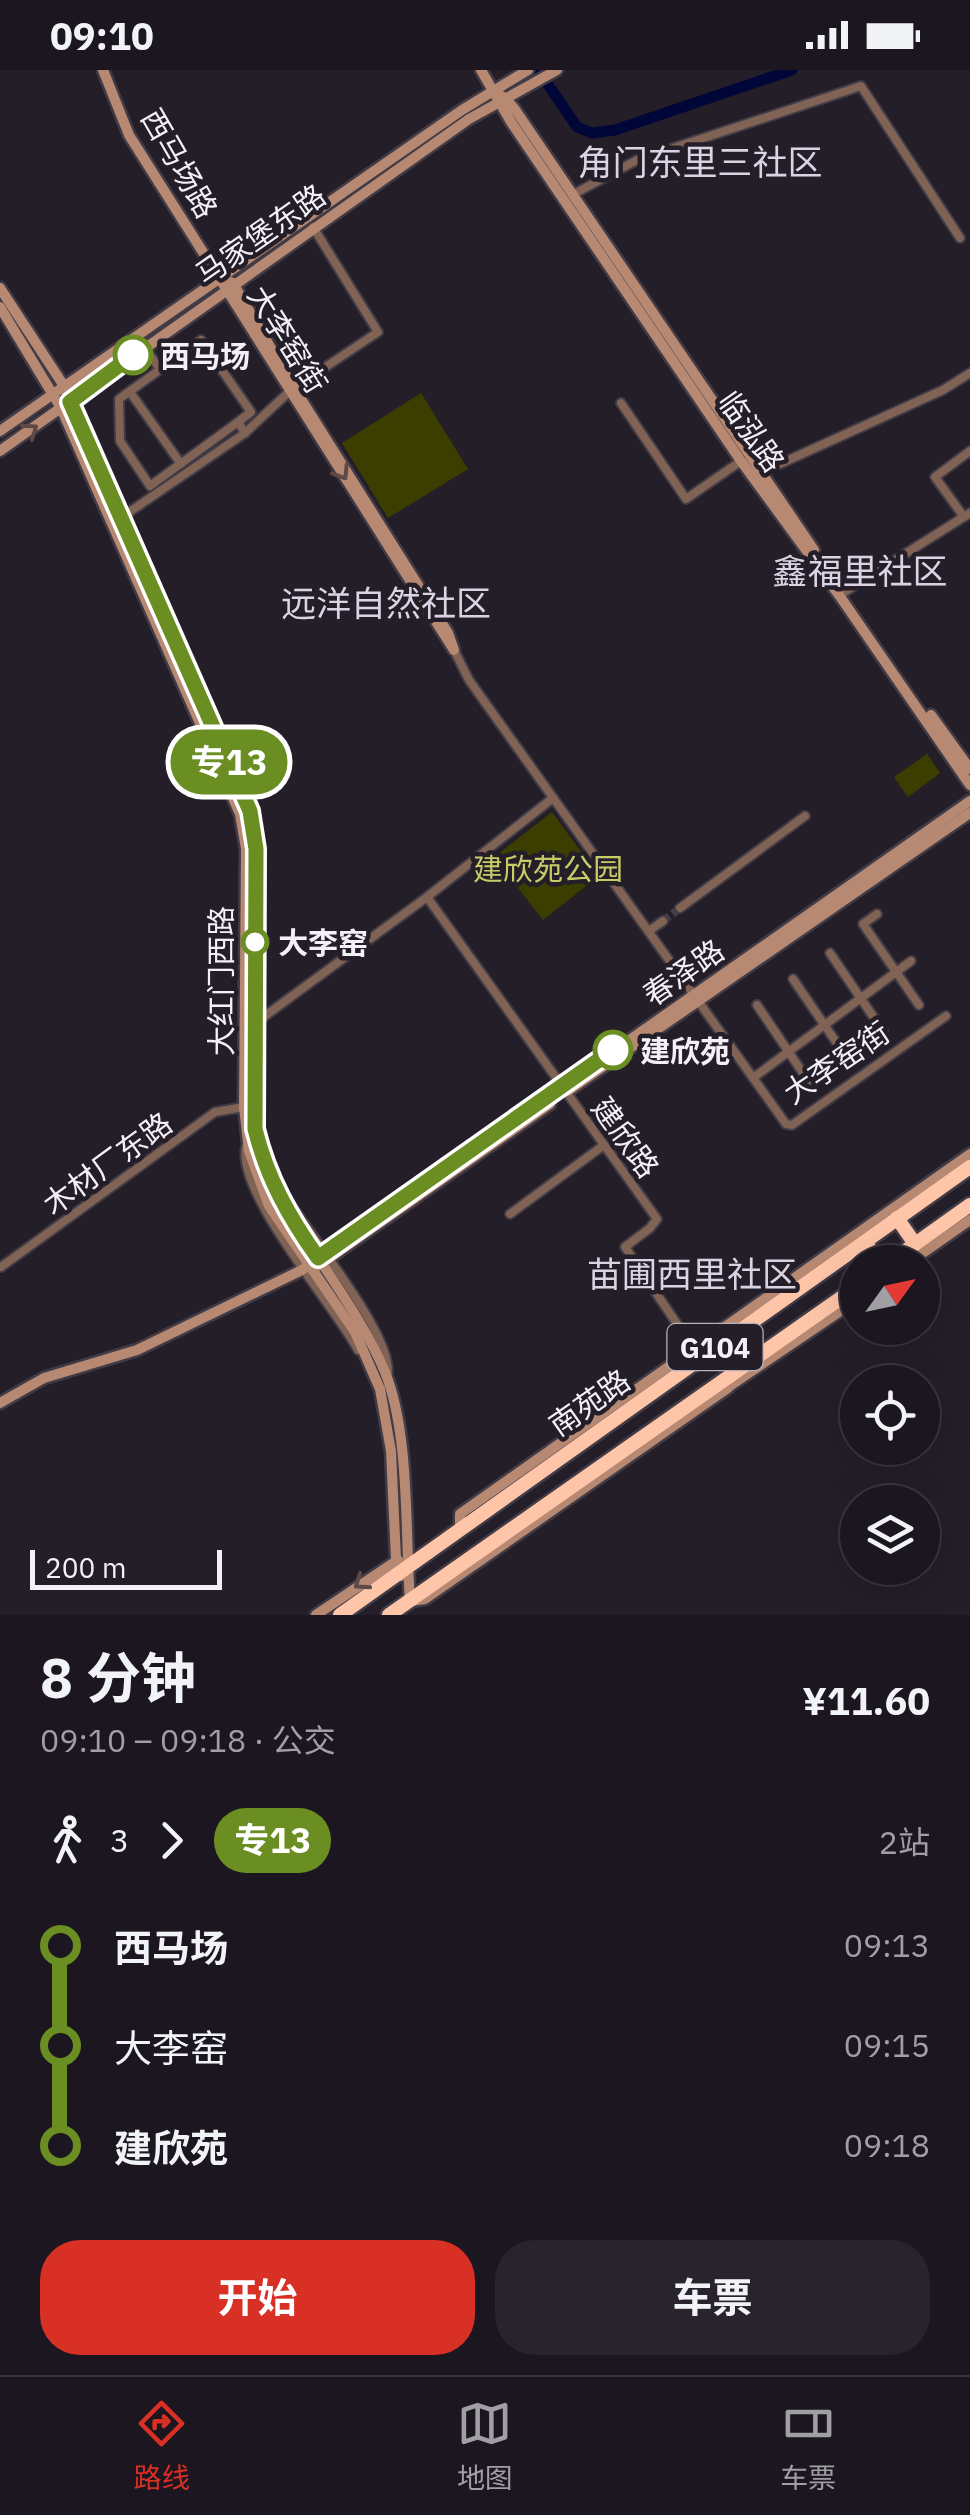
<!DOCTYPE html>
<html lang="zh">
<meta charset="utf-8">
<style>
:root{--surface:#1b161f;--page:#28232c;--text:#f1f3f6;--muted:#a09fa4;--line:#39353d;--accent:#d93025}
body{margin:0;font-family:"IBM Plex Sans","Noto Sans SC",sans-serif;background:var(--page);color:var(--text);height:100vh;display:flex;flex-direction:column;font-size:38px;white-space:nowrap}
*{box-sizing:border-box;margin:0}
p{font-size:32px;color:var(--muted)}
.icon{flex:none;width:55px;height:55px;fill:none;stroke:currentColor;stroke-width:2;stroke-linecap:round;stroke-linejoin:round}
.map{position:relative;height:1545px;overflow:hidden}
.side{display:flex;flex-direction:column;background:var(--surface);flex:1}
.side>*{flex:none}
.badge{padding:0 20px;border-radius:32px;font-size:35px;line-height:65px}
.needle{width:65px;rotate:57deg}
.controls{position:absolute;left:840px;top:1175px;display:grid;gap:20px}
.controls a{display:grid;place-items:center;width:100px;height:100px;border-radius:50%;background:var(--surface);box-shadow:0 10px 40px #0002,0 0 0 2px var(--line);font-size:50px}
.scale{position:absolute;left:30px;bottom:25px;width:192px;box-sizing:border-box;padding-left:10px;border:5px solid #f4f0f8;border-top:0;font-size:28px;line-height:35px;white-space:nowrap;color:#f4f0f8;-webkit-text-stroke:8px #241e29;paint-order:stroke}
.map>.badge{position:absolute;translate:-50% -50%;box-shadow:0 0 0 5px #fff}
.legs{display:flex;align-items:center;gap:15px;height:110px;padding:0 40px;font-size:32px}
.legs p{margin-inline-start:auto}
.headline{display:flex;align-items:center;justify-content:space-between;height:170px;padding:0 40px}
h1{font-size:55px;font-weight:700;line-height:75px}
.action{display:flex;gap:20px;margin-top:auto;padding:20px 40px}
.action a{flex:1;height:115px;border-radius:40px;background:var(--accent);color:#fff;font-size:40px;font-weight:700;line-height:115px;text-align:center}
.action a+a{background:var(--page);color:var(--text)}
ul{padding:0 40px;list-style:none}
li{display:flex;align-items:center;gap:35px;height:100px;font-size:38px}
li i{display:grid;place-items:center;width:15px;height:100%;margin:0 12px;background:currentColor}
li i::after{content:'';width:25px;height:25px;margin:-12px;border:8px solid;border-radius:50%;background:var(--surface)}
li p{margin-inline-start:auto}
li:first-child i{background:linear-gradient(#0000 50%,currentColor 0)}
li:last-child i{background:linear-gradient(currentColor 50%,#0000 0)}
.status{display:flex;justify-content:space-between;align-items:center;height:70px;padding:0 50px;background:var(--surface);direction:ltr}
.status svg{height:28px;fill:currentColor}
.tab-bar{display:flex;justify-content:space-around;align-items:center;height:140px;border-top:2px solid var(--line);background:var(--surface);font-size:28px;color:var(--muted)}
.tab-bar a{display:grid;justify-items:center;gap:5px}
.tab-bar .current{color:var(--accent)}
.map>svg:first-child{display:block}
</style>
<div class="status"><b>09:10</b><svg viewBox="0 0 49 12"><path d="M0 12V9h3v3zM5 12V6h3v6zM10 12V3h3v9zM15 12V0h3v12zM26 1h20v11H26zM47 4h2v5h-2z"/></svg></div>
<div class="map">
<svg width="970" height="1545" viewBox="0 0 970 1545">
<rect width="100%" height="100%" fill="#241e29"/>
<!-- green -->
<g fill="#3c3e00">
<polygon points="421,323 468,399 388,448 342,373"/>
<polygon points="927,684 940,703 908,727 894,707"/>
<polygon points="552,742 599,806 543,850 494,787"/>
</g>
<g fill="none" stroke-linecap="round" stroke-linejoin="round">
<!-- river -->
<polyline stroke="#000738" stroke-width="11" points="538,0 577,57 592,63 615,60 792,0"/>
<!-- street-tunnel -->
<polyline stroke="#433e48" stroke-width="8" stroke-dasharray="8 4" stroke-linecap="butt" points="663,851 680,838"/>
<!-- street casing -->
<g stroke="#413b46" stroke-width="12">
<g id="street">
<polyline points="572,125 637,90 861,16 960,168"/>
<polyline points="144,277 160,299"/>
<polyline points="130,322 181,394"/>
<polyline points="621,333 686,429 741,391"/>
<polyline points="238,352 150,416 120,371 119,329 201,270 251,342 238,352 245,363"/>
<polyline points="762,402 943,320 970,303"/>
<polyline points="122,447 245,363 291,320 378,262 313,157"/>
<polyline points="964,447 935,407 970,381"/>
<polyline points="843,523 970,443"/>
<polyline points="454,580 469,610 786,1054 792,1055 946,946"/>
<polyline points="427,827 657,1149 650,1158 625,1177 694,1279"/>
<polyline points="680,838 805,746"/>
<polyline points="877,844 863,854 919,935"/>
<polyline points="649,861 663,851"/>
<polyline points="830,883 883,961"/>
<polyline points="793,909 845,985"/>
<polyline points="757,935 809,1012"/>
<polyline points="254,954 427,827 553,728"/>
<polyline points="753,1008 911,891"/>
<path d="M246,1077C236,1123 334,1235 358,1280"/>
<path d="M292,1136C313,1169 398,1273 387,1307"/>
<polyline points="510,1144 604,1075"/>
<polyline points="1,1197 215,1042 244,1037"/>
</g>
</g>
<!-- secondary casing -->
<g stroke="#413b46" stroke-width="15">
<g id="secondary">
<polyline points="103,0 129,65 454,580 448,563 294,318 233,213 219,208"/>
<polyline points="481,0 511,52 741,391 839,525 970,715"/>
<polyline points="492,21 505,28 514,38 814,480"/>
<path d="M0,218L64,316L250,741L256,779L255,1059C277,1151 349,1216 385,1302C410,1364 405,1462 410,1531"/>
<polyline points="0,237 61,338 240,744 246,779 244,1037 249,1081 269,1136 355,1262 380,1319 391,1381 396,1489 401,1506"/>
<polyline points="0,361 462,40 528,0"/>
<polyline points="0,381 469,49 557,0"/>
<polyline points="931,645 970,699"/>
<polyline points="568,1021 970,743"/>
<polyline points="910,1192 970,1150"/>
<polyline points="318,1196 550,1034"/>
<polyline points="728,1317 858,1229"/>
<polyline points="0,1333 44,1308 137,1280 302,1200 970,731"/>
<polyline points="460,1458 460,1444 970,1084"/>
<polyline points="411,1531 425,1529 728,1318 734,1305"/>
<polyline points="316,1545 398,1490"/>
</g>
</g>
<!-- highway casing -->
<g stroke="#413b46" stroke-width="19">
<g id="highway">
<polyline points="897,1148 915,1174"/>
<polyline points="865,1172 879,1192"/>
<polyline points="890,1192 970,1135"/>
<polyline points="340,1545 970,1097"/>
<polyline points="389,1545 858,1216"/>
</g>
</g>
<!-- street -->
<use href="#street" stroke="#806355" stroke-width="8"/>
<!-- secondary -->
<use href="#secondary" stroke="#b78972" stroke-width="10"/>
<!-- highway -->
<use href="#highway" stroke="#fec5a8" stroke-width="14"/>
</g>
<!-- one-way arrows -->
<defs><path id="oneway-chevron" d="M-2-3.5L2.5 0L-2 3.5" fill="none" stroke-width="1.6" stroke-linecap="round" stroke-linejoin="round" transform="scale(2.5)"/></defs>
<g stroke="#5f4946">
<use href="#oneway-chevron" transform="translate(31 360) rotate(-35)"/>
<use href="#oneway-chevron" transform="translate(342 403) rotate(58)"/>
<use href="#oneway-chevron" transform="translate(361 1513) rotate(145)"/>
</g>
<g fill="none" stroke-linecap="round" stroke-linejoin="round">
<!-- line-1 casing -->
<g stroke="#fff" stroke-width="22">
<path id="line-1" d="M133,285L70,332L250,741L256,779L255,1059C267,1108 289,1147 318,1188L613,980"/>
</g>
<!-- line-1 -->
<use href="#line-1" stroke="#6b8e23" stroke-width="15"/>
</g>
<!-- markers -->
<g fill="#fff" stroke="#6b8e23" stroke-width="5">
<circle cx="133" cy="285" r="18"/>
<circle cx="255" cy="872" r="12"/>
<circle cx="613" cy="980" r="18"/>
</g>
<g text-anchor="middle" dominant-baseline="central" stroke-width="9" stroke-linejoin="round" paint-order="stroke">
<!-- shield labels -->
<rect fill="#241e29" stroke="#b6b1ba" stroke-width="2.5" x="667.5" y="1254" width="95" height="46" rx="8"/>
<g font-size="28" font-weight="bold" fill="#f4f0f8">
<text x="715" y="1277">G104</text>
</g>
<!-- street labels -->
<g font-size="30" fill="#f4f0f8" stroke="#241e29">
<text transform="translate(180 93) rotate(60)">西马场路</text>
<text transform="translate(260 164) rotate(-35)">马家堡东路</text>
<text transform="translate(288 269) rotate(58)">大李窑街</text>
<text transform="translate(752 361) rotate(55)">临泓路</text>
<text transform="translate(683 902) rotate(-35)">春泽路</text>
<text transform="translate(220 911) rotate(-90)">大红门西路</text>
<text transform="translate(836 992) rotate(-34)">大李窑街</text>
<text transform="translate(626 1067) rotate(54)">建欣路</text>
<text transform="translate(107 1093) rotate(-36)">木材厂东路</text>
<text transform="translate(589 1332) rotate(-35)">南苑路</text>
</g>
<!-- stop labels -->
<g font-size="30" font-weight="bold" fill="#f4f0f8" stroke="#241e29" text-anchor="start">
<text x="160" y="285">西马场</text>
<text x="278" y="872">大李窑</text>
<text x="640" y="980">建欣苑</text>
</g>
<!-- park labels -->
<g font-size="30" fill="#c7cc67" stroke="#241e29">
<text x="548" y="798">建欣苑公园</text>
</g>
<!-- quarter labels -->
<g font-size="35" fill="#dbd3e3" stroke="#241e29">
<text x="700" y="92">角门东里三社区</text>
<text x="860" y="501">鑫福里社区</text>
<text x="386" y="533">远洋自然社区</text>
<text x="692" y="1204">苗圃西里社区</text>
</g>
</g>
</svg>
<div class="controls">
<a><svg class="needle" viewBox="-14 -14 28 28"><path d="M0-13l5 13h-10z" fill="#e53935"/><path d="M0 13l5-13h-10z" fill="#a09fa4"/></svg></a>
<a><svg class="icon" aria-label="locate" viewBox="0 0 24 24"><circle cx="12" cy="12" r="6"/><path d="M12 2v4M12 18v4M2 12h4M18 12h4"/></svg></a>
<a><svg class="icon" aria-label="layers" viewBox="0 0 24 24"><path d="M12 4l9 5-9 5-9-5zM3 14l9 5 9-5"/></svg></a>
</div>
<div class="scale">200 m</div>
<b class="badge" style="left:229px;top:692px;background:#6b8e23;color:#fff">专13</b>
</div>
<section class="side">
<div class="headline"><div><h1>8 分钟</h1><p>09:10 – 09:18 · 公交</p></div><b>¥11.60</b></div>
<div class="legs"><svg class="icon" aria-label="walk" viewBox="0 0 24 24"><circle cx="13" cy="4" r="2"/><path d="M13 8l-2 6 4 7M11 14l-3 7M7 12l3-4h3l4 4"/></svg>3<svg class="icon" aria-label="forward" viewBox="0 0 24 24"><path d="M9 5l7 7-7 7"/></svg><b class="badge" style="background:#6b8e23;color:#fff">专13</b><p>2站</p></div>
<ul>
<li><i style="color:#6b8e23"></i><b>西马场</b><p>09:13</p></li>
<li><i style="color:#6b8e23"></i><span>大李窑</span><p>09:15</p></li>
<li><i style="color:#6b8e23"></i><b>建欣苑</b><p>09:18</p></li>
</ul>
<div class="action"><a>开始</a><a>车票</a></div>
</section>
<nav class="tab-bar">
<a class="current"><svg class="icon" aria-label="directions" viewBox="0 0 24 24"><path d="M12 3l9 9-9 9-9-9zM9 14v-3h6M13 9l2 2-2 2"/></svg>路线</a>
<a><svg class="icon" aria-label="map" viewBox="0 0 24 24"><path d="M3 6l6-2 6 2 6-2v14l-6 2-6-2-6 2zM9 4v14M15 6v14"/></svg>地图</a>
<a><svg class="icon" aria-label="tickets" viewBox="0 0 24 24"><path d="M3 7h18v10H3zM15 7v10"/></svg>车票</a>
</nav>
